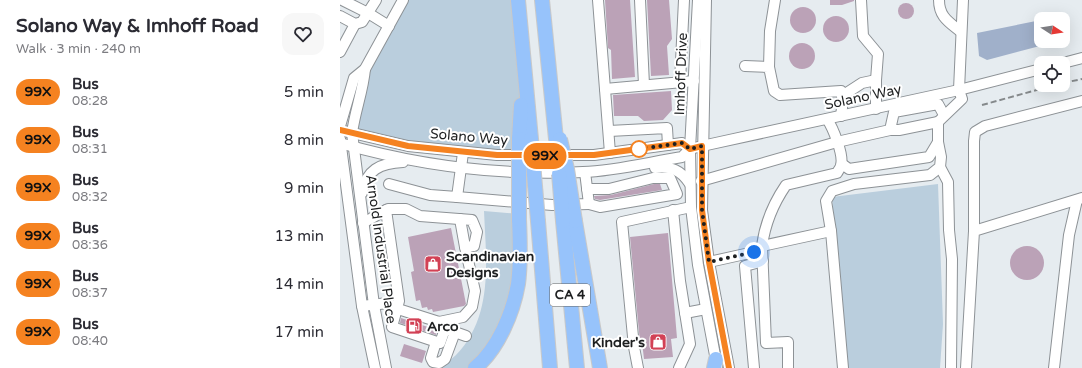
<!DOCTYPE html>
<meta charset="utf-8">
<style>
:root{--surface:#fff;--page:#f7f7f7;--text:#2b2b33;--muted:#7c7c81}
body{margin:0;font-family:"Varela Round",sans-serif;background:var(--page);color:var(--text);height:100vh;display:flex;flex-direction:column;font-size:15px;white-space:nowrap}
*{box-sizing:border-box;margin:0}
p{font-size:13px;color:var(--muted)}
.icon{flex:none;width:22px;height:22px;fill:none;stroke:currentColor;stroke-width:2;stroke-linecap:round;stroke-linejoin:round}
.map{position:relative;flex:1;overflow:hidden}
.side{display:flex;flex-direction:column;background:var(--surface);width:340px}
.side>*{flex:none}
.badge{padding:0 8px;border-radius:13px;font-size:14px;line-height:26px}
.needle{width:26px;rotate:102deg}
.fabs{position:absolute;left:694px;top:12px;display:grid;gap:8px}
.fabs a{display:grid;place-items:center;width:36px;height:36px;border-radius:8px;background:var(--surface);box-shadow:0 4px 16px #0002;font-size:20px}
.you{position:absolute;width:20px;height:20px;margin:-10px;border:3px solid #fff;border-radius:50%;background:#1a73e8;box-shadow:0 0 0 6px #1a73e833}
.map>.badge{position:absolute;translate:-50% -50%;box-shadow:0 0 0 2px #fff}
.round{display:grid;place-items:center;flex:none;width:42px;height:42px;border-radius:12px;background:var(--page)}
.overview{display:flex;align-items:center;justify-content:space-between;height:68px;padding:0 16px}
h1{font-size:19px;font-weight:700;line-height:30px}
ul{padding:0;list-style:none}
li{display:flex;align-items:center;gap:12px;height:48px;padding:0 16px}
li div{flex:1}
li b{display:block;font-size:15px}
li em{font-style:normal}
li .badge{min-width:44px;font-weight:700;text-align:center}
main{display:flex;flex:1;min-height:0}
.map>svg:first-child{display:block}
</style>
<main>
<section class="side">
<div class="overview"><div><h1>Solano Way &amp; Imhoff Road</h1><p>Walk · 3 min · 240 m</p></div><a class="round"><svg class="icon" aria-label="heart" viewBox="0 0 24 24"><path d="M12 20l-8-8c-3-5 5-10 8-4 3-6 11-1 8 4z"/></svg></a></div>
<ul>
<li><span class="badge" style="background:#f58220;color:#111">99X</span><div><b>Bus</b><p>08:28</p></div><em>5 min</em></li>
<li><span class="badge" style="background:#f58220;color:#111">99X</span><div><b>Bus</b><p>08:31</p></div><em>8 min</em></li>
<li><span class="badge" style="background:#f58220;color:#111">99X</span><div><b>Bus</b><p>08:32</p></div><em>9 min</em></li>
<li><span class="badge" style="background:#f58220;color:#111">99X</span><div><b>Bus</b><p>08:36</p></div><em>13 min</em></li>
<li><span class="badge" style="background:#f58220;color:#111">99X</span><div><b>Bus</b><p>08:37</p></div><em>14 min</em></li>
<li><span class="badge" style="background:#f58220;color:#111">99X</span><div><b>Bus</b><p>08:40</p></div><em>17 min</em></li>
</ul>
</section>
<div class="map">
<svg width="742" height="368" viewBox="0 0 742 368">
<rect width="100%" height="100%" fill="#e6ecf0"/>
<!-- green -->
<g fill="#bacedd">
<path d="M65,0H178L184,76L179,157L12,133C16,116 19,98 24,82C35,53 56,30 65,0Z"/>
<polygon points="598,184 603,324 600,368 506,368 492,197"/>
<path d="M144,211L180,214L174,300L135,368H98C104,364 111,360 116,355C154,316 146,260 144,211Z"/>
</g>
<!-- water -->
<polygon fill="#a0b0ca" points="701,20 701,41 719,41 647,60 639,56 637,33"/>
<!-- building -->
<g fill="#bba2b7">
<polygon points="265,0 290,0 295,77 272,79 271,50 268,48"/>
<polygon points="307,0 329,0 332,39 327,46 329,75 311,76"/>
<polygon points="490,0 514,0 514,1 502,5 490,5"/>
<circle cx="566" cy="11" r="8"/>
<circle cx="463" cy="20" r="13"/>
<circle cx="496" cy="29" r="13"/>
<circle cx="462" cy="56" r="13"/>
<polygon points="331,91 332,110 323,120 304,121 298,116 274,116 273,95"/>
<polygon points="314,184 320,184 322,190 260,200 255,199 254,196 271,195"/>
<polygon points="111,228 126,304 124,306 93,312 92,309 88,310 87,307 82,308 80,300 76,301 71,272 74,271 68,237"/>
<polygon points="328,233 337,338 331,339 333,357 304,359 302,342 300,342 290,237"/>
<circle cx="687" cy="263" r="17"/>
<polygon points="61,318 97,330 96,335 60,323"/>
<polygon points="64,344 86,351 82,363 60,356"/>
</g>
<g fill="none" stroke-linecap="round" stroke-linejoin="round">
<!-- minor casing -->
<g stroke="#8d9296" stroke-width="12">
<g id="minor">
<polyline points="2,0 28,13 49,26"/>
<polyline points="258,0 270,153"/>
<polyline points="300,0 304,85"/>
<polyline points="358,0 350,149 351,207 358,265 377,366"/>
<polyline points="366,0 362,210 369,262 389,368"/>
<polyline points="521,0 523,36 538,54 536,80"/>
<path d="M599,0C599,17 609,22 621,32"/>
<polyline points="0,16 15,24 22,22 36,0"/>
<polyline points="0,52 15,24"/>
<polyline points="723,63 742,58"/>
<polyline points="405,66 429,67 434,91 440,95 501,91 503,100 501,116"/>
<polyline points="429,67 430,31 435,0"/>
<path d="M25,69C23,91 15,111 12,133L34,305L46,368"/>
<polyline points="340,82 344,0"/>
<polyline points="265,89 354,81"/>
<polyline points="502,96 522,83 536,80 536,109"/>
<polyline points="0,126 14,78 25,69 63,0"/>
<polyline points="0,130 68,146 157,155 254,155 342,143 350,149"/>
<polyline points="550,130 559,130 598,122"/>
<polyline points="269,131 327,128 328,145"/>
<polyline points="0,139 22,306 35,368"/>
<path d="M0,143C80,166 160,176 243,172C275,171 310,162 342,157L350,149L362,146L619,90L701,69"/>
<polyline points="502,164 509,169 589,157 598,142 598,122 622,99 619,90 623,0"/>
<polyline points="600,167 608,182 609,230 612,259 611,368"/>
<path d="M315,168C331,166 341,170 350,184"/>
<polyline points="361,181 497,142 550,130 554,112 598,104 604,115"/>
<polyline points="49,184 90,195 117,197 123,153"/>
<polyline points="247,189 269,189 313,178 330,178 337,194 260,207 249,204"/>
<path d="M22,193C26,170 40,163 63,162"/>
<polyline points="117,197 212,205 249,204 245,172"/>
<polyline points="46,210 59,301 52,327 100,343 105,329 99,322"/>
<polyline points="333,210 340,281 350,344 339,368"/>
<polyline points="120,219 125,247"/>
<polyline points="634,231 634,141 635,132 645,126 742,101"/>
<path d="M369,262L414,252L422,246C425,223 433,204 446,185L497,173C498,171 501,167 501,165C504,155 493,128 487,119"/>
<polyline points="22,306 48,303 58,309 99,322 123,317 132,307 135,291 125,247 134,246 137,232 132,220 80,216 66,209 48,209 23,223"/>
<polyline points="345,313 366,309"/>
<polyline points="109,330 126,336"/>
<polyline points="96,342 91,358 93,362 99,363 105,359 115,332"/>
<polyline points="298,368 294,347 282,222 351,207"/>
<polyline points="414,368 405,266 423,261"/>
<polyline points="448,368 448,342 426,343 422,246 491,231"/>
<polyline points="503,368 491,231 486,201 492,191 514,184 590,175 600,167 601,157 598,142"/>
<polyline points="626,368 634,231 742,198"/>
<polyline points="714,368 729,235 737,200"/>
</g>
</g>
<!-- highway casing -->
<g stroke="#c9c9c9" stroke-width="16">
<g id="highway">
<polyline points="178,0 191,139"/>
<polyline points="202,0 216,139"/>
<polyline points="179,139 181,105"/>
<polyline points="198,221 210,368"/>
<polyline points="223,221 237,368"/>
<polyline points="235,221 260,368"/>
<path d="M135,368C158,349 173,313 178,284C181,263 180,241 179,219"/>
<polyline points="374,368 376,359"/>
</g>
</g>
<!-- minor -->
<use href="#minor" stroke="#fff" stroke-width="10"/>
<!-- highway -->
<use href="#highway" stroke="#97c3fb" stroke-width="14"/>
<!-- rail -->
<g stroke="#85898b" stroke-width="2" stroke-dasharray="6 3" stroke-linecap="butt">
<polyline points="723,83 742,79"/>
<polyline points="642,105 715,85"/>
</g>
<!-- highway-bridge casing -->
<g stroke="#c9c9c9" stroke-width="16" stroke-linecap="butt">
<g id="highway-bridge">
<polyline points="179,139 179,219"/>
<polyline points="191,139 198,221"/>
<polyline points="220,139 227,169 235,221"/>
<polyline points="219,174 223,221"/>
</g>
</g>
<!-- highway-bridge -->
<use href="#highway-bridge" stroke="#97c3fb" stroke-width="14"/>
</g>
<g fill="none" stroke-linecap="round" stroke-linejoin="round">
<!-- line casing -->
<g stroke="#fff" stroke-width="9">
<polyline id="line" points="0,130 68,146 157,155 254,155 342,143 350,149 362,146 362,210 369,262 389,368"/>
</g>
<!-- line -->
<use href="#line" stroke="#f58220" stroke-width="6"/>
<!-- walk -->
<polyline stroke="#1d1f20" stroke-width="4" stroke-dasharray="0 7.2" points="299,149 342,143 350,149 362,146 362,210 369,262 414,252"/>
</g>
<!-- icons -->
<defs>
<g id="shop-square" transform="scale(0.9)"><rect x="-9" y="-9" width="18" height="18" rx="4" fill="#d24155" stroke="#fff"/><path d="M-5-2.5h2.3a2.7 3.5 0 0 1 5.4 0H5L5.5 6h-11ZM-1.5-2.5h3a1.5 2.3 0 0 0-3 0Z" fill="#fff"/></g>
<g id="fuel-square" transform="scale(0.9)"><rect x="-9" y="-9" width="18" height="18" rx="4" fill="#d24155" stroke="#fff"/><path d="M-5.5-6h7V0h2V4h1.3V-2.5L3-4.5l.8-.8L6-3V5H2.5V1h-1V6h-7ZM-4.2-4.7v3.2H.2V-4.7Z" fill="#fff"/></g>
</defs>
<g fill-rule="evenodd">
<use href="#shop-square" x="93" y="264"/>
<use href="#fuel-square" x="74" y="326"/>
<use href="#shop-square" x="318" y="342"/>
</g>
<!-- markers -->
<circle fill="#fff" stroke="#f58220" stroke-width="2" cx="299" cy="149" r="8"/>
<g text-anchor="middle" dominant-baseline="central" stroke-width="4" stroke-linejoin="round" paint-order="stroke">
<!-- shield labels -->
<rect fill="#fff" stroke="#616263" stroke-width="1" x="210" y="284" width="40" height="22" rx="3"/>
<g font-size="13" font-weight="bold" fill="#1d1f20">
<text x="230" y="295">CA 4</text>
</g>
<!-- street labels -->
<g font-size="14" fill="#1d1f20" stroke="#fff">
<text transform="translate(341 74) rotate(-88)">Imhoff Drive</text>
<text transform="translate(523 97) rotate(-12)">Solano Way</text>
<text transform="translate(129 137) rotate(5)">Solano Way</text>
<text transform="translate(41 249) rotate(82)">Arnold Industrial Place</text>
</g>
<!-- poi labels -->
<g font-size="14" font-weight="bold" fill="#1d1f20" stroke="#fff" text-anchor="start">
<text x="106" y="256">Scandinavian<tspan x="106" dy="16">Designs</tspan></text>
<text x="87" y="326">Arco</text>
<text x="305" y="342" text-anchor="end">Kinder's</text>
</g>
</g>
</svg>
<div class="fabs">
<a><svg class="needle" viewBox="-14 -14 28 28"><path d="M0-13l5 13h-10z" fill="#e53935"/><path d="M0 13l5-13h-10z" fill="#7c7c81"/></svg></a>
<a><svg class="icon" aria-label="locate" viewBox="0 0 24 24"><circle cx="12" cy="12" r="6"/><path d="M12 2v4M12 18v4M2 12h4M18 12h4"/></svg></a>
</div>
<div class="you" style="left:414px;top:252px"></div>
<b class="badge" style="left:205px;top:156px;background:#f58220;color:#111">99X</b>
</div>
</main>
